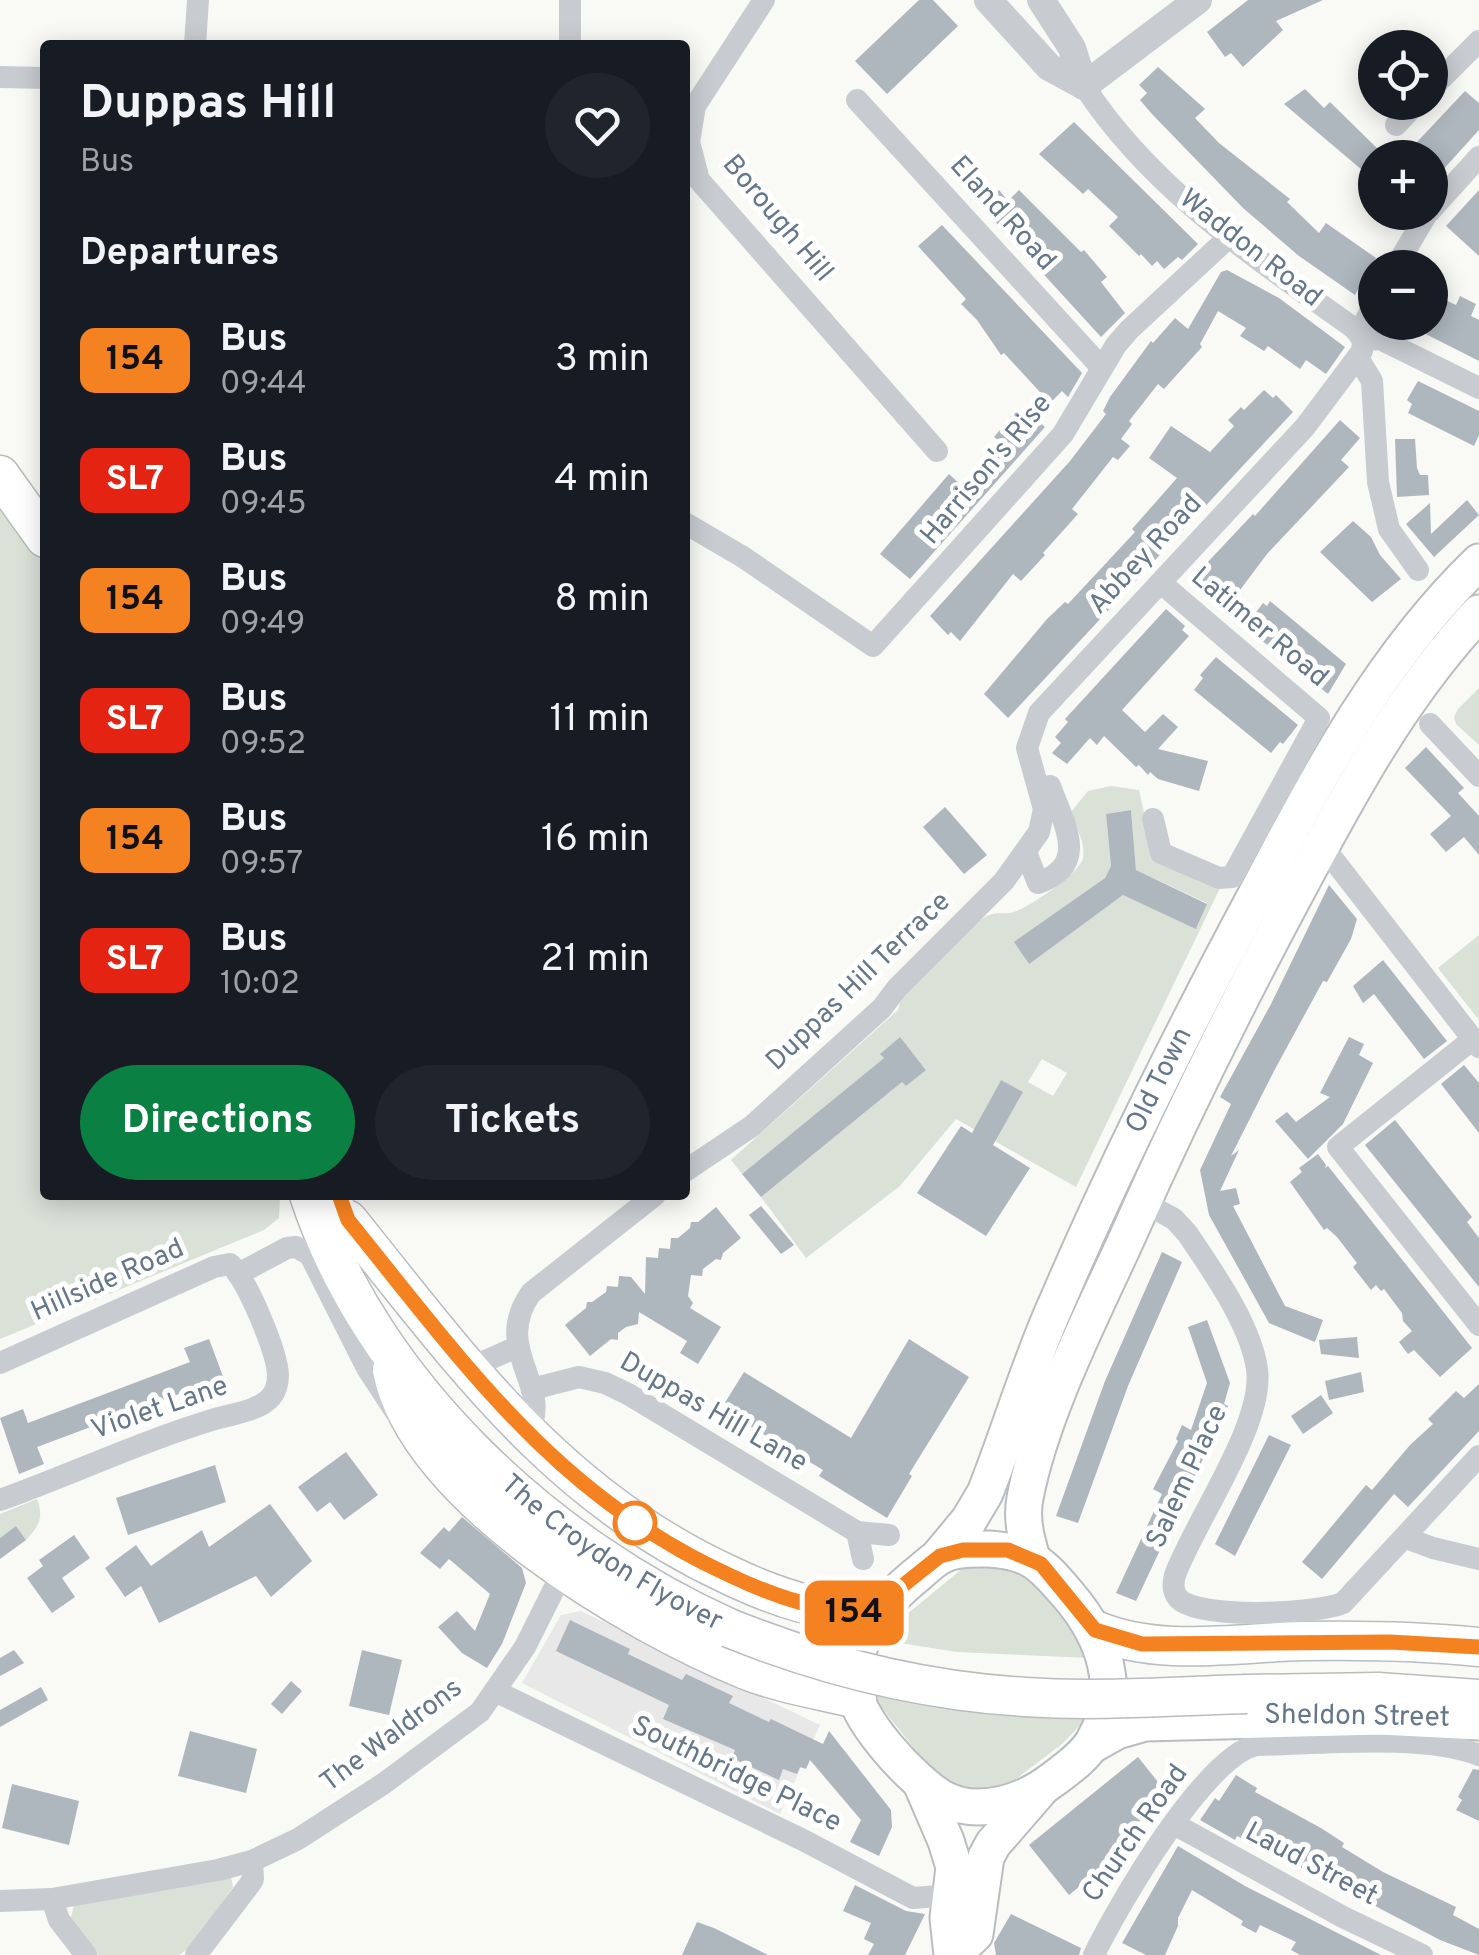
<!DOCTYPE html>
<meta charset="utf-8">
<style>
:root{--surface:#171b24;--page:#20242c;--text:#f1f3f6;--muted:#9ea1a6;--accent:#0b8043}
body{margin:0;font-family:Overpass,sans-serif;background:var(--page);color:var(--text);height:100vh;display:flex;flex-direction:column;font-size:38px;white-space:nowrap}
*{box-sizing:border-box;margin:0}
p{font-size:32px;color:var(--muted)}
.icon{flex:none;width:55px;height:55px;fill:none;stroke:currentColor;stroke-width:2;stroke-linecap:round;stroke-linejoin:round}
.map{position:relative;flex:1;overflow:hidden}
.side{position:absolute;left:40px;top:40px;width:650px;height:1160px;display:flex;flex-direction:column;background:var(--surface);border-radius:10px;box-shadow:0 5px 25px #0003}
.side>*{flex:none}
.badge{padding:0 20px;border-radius:15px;font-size:35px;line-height:65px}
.tools{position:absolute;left:1358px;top:30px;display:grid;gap:20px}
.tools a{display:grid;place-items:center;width:90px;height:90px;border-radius:50%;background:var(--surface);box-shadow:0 5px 25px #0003;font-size:50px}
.map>.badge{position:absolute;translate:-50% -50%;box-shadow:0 0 0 5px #fff}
h2{padding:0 40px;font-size:38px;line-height:90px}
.round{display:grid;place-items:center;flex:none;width:105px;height:105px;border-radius:52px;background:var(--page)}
.overview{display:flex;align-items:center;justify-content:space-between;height:170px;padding:0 40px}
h1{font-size:48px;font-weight:700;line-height:75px}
.cta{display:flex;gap:20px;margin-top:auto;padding:20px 40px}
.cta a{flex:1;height:115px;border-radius:60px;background:var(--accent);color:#fff;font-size:40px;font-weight:700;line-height:115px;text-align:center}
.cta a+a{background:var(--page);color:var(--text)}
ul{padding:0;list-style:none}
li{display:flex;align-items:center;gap:30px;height:120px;padding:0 40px}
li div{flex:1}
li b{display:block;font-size:38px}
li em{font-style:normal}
li .badge{min-width:110px;font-weight:700;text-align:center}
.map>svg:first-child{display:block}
</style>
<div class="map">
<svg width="1479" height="1955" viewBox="0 0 1479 1955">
<rect width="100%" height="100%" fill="#f9f9f6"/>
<!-- built -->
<polygon fill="#e7e8e7" points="581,1611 820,1725 780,1814 522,1683 561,1615"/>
<!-- green -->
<g fill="#dae1d7" fill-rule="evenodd">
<polygon points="0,496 45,558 45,1195 280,1195 279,1218 264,1230 0,1339"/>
<polygon points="1479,688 1479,745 1456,724 1454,717 1458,709"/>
<path d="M1111,786L1139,790L1154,858L1220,888L1076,1187L956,1119L900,1186L806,1258L761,1197L902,1082L906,1086L926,1069L900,1038L881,1053L884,1058L742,1174L731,1160L898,1010L903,991L980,920C998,908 1000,917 1017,911C1032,905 1081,872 1083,858C1086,843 1075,825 1071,812L1088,791ZM1131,810L1136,870L1207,903L1197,928L1123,895L1028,963L1015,942L1105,878L1111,866L1106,814ZM1042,1059L1067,1073L1053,1096L1028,1082ZM1001,1080L1022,1092L1006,1120L985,1109Z"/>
<polygon points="1479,935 1479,1020 1438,968"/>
<path d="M37,1499C44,1518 39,1526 26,1540L16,1526L0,1538V1514Z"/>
<polygon points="991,1560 1028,1577 1082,1642 1091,1658 957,1652 881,1640 890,1628 962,1569 975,1562"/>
<polygon points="871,1694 923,1703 1093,1712 1062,1744 1003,1789 956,1791 932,1771"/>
<polygon points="231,1877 233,1887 192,1946 179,1955 99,1955 93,1952 70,1921 74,1905"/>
</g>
<!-- building -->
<g fill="#aeb7be">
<polygon points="919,0 933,0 958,26 887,94 855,61"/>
<polygon points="1248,0 1323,0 1276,21 1283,30 1243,67 1231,53 1225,57 1207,32"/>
<polygon points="1158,67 1205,109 1195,118 1219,143 1290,199 1287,202 1319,233 1326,223 1376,258 1355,295 1299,256 1243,208 1151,113 1140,100 1147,93 1139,85"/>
<polygon points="1305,89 1324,108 1330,102 1387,158 1375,158 1375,181 1284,104"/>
<polygon points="1465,91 1479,103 1479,130 1430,184 1430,158 1402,158"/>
<polygon points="1074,122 1198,244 1182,260 1178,257 1164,269 1157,261 1152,266 1141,254 1139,256 1109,226 1118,217 1088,189 1083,194 1039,154"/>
<polygon points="999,190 1008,201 1019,190 1081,252 1084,250 1107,277 1101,282 1125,313 1101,337 981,206"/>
<polygon points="1479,190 1479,256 1446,226"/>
<polygon points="942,225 1082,373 1068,397 1062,391 1050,403 1004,353 1001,355 977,320 961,304 966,299 918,246"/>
<polygon points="1227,270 1279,298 1345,347 1326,374 1306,360 1300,369 1268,346 1264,351 1240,336 1246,328 1218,311 1200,344 1202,347 1164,389 1158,384 1129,421 1132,424 1121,439 1130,446 1118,460 1113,457 1072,509 1078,514 1043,553 1045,555 1021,581 1013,574 960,641 951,632 948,635 930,616 1070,461 1106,414 1103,411 1110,397 1151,341 1153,343 1175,318 1188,329 1221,272"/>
<polygon points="1430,293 1456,305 1460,296 1476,304 1471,316 1479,320 1479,361 1402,322 1430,322"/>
<polygon points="1418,381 1479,411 1479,435 1474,446 1408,413 1412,404 1407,400"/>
<polygon points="1264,390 1273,398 1276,395 1293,412 1008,718 984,694 1047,619 1065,602 1068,604 1135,532 1132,529 1177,478 1149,458 1171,426 1210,452 1234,426 1228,420 1241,407 1244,410"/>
<polygon points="1015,411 1022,416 1026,411 1045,427 910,579 880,554 949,474 962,486 1001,442 994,437"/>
<polygon points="1340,420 1360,438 1341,460 1349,467 1267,554 1240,590 1237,587 1220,605 1213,599 1210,602 1189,582 1253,514 1255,516"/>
<polygon points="1395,439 1415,439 1417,468 1420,475 1428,475 1429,495 1397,497"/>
<polygon points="1467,500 1479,515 1434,557 1406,524 1430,503 1431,534"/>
<polygon points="1353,521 1371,537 1380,555 1401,579 1372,602 1320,552"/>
<polygon points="1270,601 1346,664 1328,694 1245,627 1263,603 1267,606"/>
<polygon points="1166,609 1185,626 1182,630 1189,636 1122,710 1145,732 1163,714 1178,727 1158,749 1208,761 1199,791 1158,779 1150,772 1148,775 1139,765 1136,767 1104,736 1097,745 1090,738 1067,764 1052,753 1061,743 1055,737 1068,722 1065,719"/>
<polygon points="1216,657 1298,725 1283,744 1280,742 1271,753 1194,690 1203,678 1200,675"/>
<polygon points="1426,747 1464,788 1458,793 1479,816 1479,855 1464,837 1446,852 1430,834 1451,816 1405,768"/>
<polygon points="945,807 987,855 964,874 923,827"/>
<polygon points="1131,810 1136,870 1207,904 1196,929 1123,895 1029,964 1014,942 1105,878 1111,866 1106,814"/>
<polygon points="1329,885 1357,919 1351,939 1327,982 1323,981 1274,1071 1231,1156 1239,1150 1220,1191 1236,1188 1240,1204 1233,1206 1285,1306 1323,1320 1315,1342 1269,1323 1209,1215 1200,1170 1231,1104 1220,1097 1271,1004"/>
<polygon points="1383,960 1447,1041 1424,1059 1374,994 1363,1003 1353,986"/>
<polygon points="900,1037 926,1070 906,1086 902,1082 761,1197 742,1174 884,1058 880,1054"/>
<polygon points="1349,1037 1364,1044 1359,1055 1373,1063 1343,1124 1308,1159 1275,1121 1287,1112 1296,1122 1330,1097 1320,1093"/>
<polygon points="1464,1065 1479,1083 1479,1133 1441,1084"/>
<polygon points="1001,1080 1023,1092 993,1145 1030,1168 986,1236 917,1193 961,1126 972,1133"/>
<polygon points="1395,1120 1472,1217 1467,1222 1479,1238 1479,1287 1365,1145"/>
<polygon points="1318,1154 1326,1165 1325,1168 1328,1166 1472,1348 1440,1377 1414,1350 1408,1354 1399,1342 1412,1331 1403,1321 1402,1313 1384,1289 1381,1291 1376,1285 1371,1290 1353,1267 1357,1263 1337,1237 1327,1228 1324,1230 1290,1182 1302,1172 1299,1168"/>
<polygon points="761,1206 794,1245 781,1254 749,1215"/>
<polygon points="716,1207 741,1238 723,1253 721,1260 716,1259 703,1269 702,1276 691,1275 688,1296 693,1303 690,1308 721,1327 698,1364 680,1353 687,1341 639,1312 638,1324 626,1327 618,1333 618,1340 611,1339 590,1356 565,1325 586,1308 587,1302 592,1302 606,1292 607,1286 618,1287 619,1276 631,1277 645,1294 646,1257 658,1258 659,1248 670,1249 671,1238 678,1238 690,1228 691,1222 698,1222"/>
<polygon points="1162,1252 1182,1262 1128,1386 1078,1523 1056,1516 1105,1381"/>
<polygon points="1207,1320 1230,1383 1224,1404 1228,1406 1136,1601 1116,1593 1162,1494 1153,1489 1178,1441 1176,1439 1182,1425 1191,1430 1207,1383 1188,1327"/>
<polygon points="1357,1337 1359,1358 1321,1354 1319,1340"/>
<polygon points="209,1339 230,1395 204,1404 198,1387 37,1447 44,1464 19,1474 0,1418 23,1409 28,1423 190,1362 184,1348"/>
<polygon points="909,1339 969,1377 909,1474 912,1476 887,1518 819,1476 823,1470 721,1409 744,1372 851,1438"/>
<polygon points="1361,1372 1364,1392 1329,1400 1325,1381"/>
<polygon points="1479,1384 1479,1431 1408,1507 1394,1494 1322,1579 1302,1562 1366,1485 1372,1490 1410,1445 1433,1424 1428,1419 1456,1391 1464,1398"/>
<polygon points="1321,1395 1333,1413 1303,1434 1291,1416"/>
<polygon points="1269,1435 1291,1445 1235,1556 1215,1544"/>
<polygon points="346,1452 378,1495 344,1520 330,1502 317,1512 298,1487"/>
<polygon points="215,1465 226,1502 128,1535 116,1498"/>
<polygon points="270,1504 312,1561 271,1597 256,1576 159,1623 141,1586 125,1597 105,1568 136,1545 151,1566 202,1530 209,1547"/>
<polygon points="462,1517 522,1568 526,1583 502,1644 487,1668 462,1653 438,1627 457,1611 475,1631 490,1594 449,1559 440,1569 420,1553 444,1527 449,1532"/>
<polygon points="16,1526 26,1540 0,1559 0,1538"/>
<polygon points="74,1535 90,1558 62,1578 75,1597 52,1613 27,1578 43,1566 39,1560"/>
<polygon points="570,1620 630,1649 628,1654 682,1680 686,1674 733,1696 729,1703 769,1722 771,1719 823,1744 829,1731 891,1810 892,1827 879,1856 850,1842 861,1820 810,1760 806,1769 800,1767 797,1774 783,1769 779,1780 732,1758 735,1750 663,1719 669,1705 556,1651"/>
<polygon points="14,1650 24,1663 0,1676 0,1658"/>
<polygon points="362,1650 402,1660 389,1715 349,1706"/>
<polygon points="291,1681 302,1691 282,1714 271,1704"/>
<polygon points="41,1687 48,1700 0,1727 0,1710"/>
<polygon points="190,1731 257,1749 246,1793 178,1776"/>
<polygon points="1138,1757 1170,1797 1126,1832 1135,1842 1069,1895 1029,1845"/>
<polygon points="1473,1769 1479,1770 1479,1821 1456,1810 1462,1800 1458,1797"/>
<polygon points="1236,1775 1257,1788 1255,1792 1321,1828 1344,1843 1342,1847 1383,1872 1456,1907 1453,1915 1479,1929 1479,1955 1440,1940 1316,1875 1237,1836 1235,1840 1200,1820 1215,1798 1219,1801"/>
<polygon points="12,1784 79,1801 69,1845 2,1828"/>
<polygon points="1178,1846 1245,1886 1381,1955 1300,1955 1291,1950 1296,1942 1260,1925 1256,1933 1241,1925 1243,1921 1192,1890 1178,1918 1178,1926 1165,1955 1146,1955 1122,1943"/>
<polygon points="855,1885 906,1911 925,1914 905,1955 868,1955 874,1944 864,1939 871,1923 843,1911"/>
<polygon points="1011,1914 1081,1948 1079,1955 996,1955 994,1943"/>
<polygon points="697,1922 714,1928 768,1955 682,1955"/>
</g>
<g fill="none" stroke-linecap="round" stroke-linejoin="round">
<!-- primary casing -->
<g stroke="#b9bdc1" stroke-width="39">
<g id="primary">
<path d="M988,1549C1030,1551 1042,1564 1069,1596C1104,1637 1124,1691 1093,1742C1084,1757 1068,1768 1055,1778C1033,1795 1006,1807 978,1807C964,1807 953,1804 942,1798C914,1782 855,1719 854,1687C851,1637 883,1602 919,1573C926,1567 934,1559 943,1555C956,1548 973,1549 988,1549Z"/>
<path id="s1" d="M940,1555L969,1520L985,1493C1010,1430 1029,1364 1057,1302C1118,1160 1187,1023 1260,887C1322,770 1383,655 1479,562"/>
<path d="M1032,1558C1026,1538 1021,1519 1025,1498C1041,1414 1091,1317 1127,1238C1179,1120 1236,1005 1297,891C1350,792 1402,695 1479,613"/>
<polyline points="1092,1745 1117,1731 1145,1723 1381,1717 1479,1722"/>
<polyline points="921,1783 946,1841 954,1867 948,1918 952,1955"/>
<polyline points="953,1955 975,1934 986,1857 993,1844 1039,1791"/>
</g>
</g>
<!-- trunk casing -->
<g stroke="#b8bcc0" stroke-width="41">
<g id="trunk">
<polyline points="0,475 45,538"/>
<path id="s2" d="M309,1195C372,1386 549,1548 729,1628"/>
<path d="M348,1220C463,1363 557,1496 729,1575C775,1597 824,1614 875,1613"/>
<path d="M392,1370C417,1498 634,1625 746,1670C781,1684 820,1690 857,1699"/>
<path d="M1095,1630C1159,1657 1234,1643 1302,1641C1360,1640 1420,1641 1479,1647"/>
<polyline points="1247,1694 1378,1692 1479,1699"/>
</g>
</g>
<!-- minor -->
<g stroke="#c8ccd0" stroke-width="22">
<polyline points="570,0 570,45"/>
<polyline points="764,0 695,106 689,142 699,180 937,451"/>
<polyline points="195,45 198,0"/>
<polyline points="0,77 45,78"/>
<polyline points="1430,90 1479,41"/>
<polyline points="857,100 1102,368"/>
<polyline points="1396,125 1418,102"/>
<polyline points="1430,211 1479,157"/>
<polyline points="1395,268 1428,212"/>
<polyline points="1359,333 1375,302"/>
<polyline points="1363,340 1380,339 1479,388"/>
<polyline points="1358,358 1372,381 1378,482 1389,529 1418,570"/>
<polyline points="685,523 743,557 873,646 1063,434 1116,345 1129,330 1228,238"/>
<polyline points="1430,724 1479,776"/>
<polyline points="1153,819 1161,853 1219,878 1232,877 1319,718 1161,583"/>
<polyline points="1322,845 1479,1047"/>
<path d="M1026,852L1038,883C1090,865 1064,824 1050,786"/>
<polyline points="1473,1039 1338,1147 1479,1325"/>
<path d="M685,1171L752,1126L882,1008L897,988L1004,881L1039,832L1044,809L1027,748L1039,713L1305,427L1362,351L1363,340L1355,329C1257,259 1152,190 1084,86"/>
<path d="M1143,1202L1174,1219L1187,1233C1212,1270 1251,1325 1257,1369C1265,1423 1195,1521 1175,1575C1173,1583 1172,1590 1178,1598C1197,1620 1317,1614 1343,1603L1479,1456"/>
<polyline points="238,1274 287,1248 296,1247 310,1255 367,1368 397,1414"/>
<path d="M0,1363L214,1267L230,1264C247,1280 277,1351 278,1375C278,1383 276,1391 271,1397C259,1411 232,1414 215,1419C142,1441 72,1474 0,1500"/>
<polyline points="462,1363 483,1362 517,1347"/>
<polyline points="532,1389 579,1377 605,1383 628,1394 857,1532 863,1559"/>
<path d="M527,1434C556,1386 490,1351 531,1293L655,1195"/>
<polyline points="857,1532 889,1535"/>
<polyline points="1406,1538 1433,1548 1479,1559"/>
<polyline points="497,1692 803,1840 913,1898 952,1895"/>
<polyline points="1174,1824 1343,1917 1422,1955"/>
<polyline points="52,1899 59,1920 86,1955"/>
<polyline points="0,1901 52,1899 218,1870 252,1861 298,1839 383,1784 480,1712 525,1647 563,1571"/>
<polyline points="196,1955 250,1884 253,1879 252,1861"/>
<path d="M1094,1955C1117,1907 1206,1754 1257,1745C1317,1744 1425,1733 1479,1755"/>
</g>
<!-- tertiary -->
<g stroke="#c8ccd0" stroke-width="28">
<polyline points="988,0 1049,67 1084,86"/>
<polyline points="1041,0 1072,48 1084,86"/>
<polyline points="1084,86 1198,0"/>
</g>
<!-- primary -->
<use href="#primary" stroke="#fff" stroke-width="35"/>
<!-- trunk -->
<use href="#trunk" stroke="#fff" stroke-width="38"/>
<!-- trunk-bridge casing -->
<g stroke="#b8bcc0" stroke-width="41" stroke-linecap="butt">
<path id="trunk-bridge" d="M729,1628C823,1666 924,1691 1025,1697C1099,1702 1174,1696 1247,1694"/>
</g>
<!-- trunk-bridge -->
<use href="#trunk-bridge" stroke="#fff" stroke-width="38"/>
</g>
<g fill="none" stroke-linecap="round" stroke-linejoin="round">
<!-- line casing -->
<g stroke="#fff" stroke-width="22">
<path id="line" d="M339,1195L348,1220C463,1362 557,1497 729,1575C775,1597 824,1614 875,1613L896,1591L940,1556L963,1550H1008L1041,1564L1095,1630L1142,1644L1390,1642L1479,1647"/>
</g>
<!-- line -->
<use href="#line" stroke="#f58220" stroke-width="15"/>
</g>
<!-- markers -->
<circle fill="#fff" stroke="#f58220" stroke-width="5" cx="635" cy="1523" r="20"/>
<g text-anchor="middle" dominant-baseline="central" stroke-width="10" stroke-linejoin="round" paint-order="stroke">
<!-- street labels -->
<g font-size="28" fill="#65778a" stroke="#fff">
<text transform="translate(1002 214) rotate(48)">Eland Road</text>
<text transform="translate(777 219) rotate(50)">Borough Hill</text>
<text transform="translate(1250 249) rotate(38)">Waddon Road</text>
<text transform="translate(987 470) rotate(-50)">Harrison's Rise</text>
<text transform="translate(1146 555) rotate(-47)">Abbey Road</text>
<text transform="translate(1259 628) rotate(40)">Latimer Road</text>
<text transform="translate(859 982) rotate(-44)">Duppas Hill Terrace</text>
<text stroke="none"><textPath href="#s1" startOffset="525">Old Town</textPath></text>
<text transform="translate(108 1281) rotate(-24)">Hillside Road</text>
<text transform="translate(160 1409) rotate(-19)">Violet Lane</text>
<text transform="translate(713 1413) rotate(30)">Duppas Hill Lane</text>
<text transform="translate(1188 1477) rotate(-65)">Salem Place</text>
<text stroke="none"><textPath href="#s2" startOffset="480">The Croydon Flyover</textPath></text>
<text transform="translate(1357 1717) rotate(1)">Sheldon Street</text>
<text transform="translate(392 1736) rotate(-37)">The Waldrons</text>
<text transform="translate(736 1775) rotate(26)">Southbridge Place</text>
<text transform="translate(1136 1834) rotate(-55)">Church Road</text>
<text transform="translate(1311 1865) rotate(28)">Laud Street</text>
</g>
</g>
</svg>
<div class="tools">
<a><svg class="icon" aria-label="locate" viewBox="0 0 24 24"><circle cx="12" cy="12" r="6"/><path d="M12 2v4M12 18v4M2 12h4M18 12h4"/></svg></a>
<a>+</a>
<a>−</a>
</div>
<b class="badge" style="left:854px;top:1613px;background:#f58220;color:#111">154</b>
<section class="side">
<div class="overview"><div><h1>Duppas Hill</h1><p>Bus</p></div><a class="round"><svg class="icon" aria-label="heart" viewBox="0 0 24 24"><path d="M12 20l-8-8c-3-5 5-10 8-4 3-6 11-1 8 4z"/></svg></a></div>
<h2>Departures</h2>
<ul>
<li><span class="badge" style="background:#f58220;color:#111">154</span><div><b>Bus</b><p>09:44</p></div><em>3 min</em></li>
<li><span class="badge" style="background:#e42313;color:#fff">SL7</span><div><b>Bus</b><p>09:45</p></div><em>4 min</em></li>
<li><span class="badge" style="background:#f58220;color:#111">154</span><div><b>Bus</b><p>09:49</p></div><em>8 min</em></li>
<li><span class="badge" style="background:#e42313;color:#fff">SL7</span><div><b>Bus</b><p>09:52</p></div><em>11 min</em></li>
<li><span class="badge" style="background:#f58220;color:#111">154</span><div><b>Bus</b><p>09:57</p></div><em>16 min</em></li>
<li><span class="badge" style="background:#e42313;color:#fff">SL7</span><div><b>Bus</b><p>10:02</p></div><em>21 min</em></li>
</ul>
<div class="cta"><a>Directions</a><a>Tickets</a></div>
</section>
</div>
